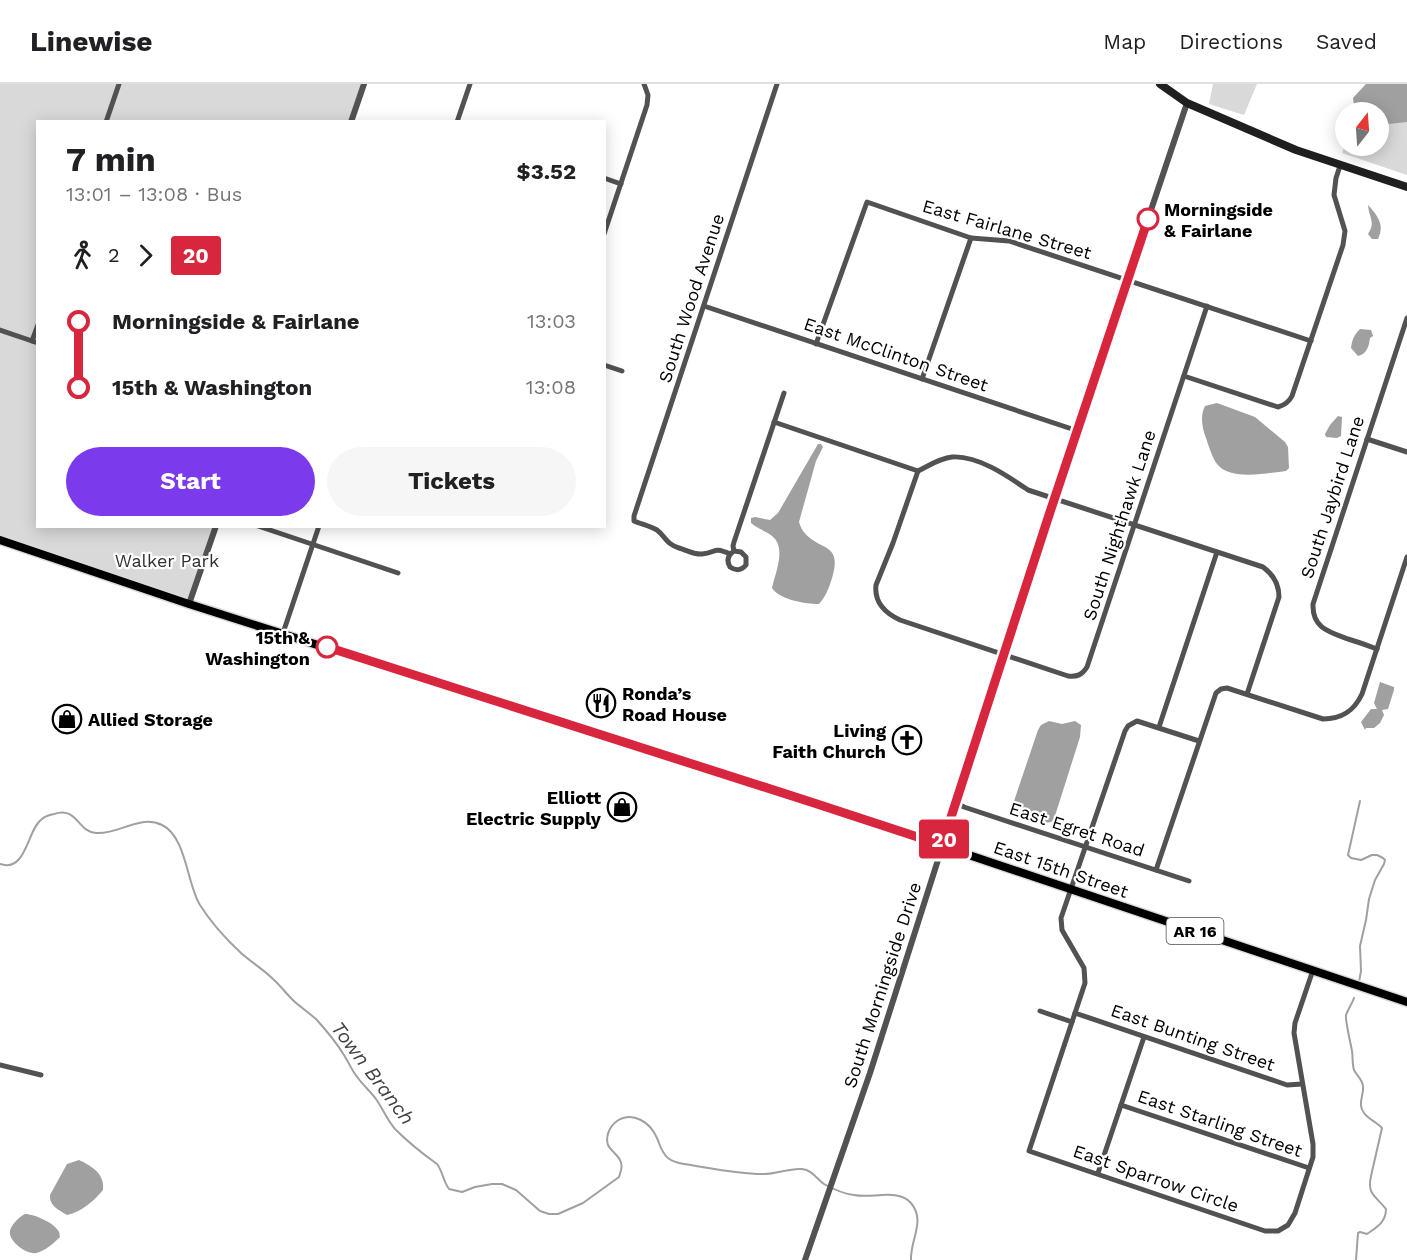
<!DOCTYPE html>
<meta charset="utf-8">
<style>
:root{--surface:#fff;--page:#f6f6f6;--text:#202124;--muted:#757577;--line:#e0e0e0;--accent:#7c3aed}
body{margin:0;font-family:"Work Sans",sans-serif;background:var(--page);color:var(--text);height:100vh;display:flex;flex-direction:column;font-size:22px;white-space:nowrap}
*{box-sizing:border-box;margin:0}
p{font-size:20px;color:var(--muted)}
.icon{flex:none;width:33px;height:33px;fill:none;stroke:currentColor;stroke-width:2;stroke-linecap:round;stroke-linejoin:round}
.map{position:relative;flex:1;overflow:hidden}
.sheet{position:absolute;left:36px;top:36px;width:570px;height:408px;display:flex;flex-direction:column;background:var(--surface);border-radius:0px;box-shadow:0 3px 15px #0003}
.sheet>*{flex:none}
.badge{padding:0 12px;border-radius:4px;font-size:21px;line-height:39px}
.needle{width:39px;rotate:17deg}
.tools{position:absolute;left:1335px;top:18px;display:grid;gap:12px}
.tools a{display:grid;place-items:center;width:54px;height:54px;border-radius:50%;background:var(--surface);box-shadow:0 3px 15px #0003;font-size:30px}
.map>.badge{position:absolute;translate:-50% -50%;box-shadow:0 0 0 3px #fff}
.legs{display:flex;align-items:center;gap:9px;height:66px;padding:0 30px;font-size:20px}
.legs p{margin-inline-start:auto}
.summary{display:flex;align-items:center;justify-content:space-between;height:102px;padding:0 30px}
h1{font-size:33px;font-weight:700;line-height:45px}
.cta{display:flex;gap:12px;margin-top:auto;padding:12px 30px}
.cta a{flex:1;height:69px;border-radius:36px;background:var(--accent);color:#fff;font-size:24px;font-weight:700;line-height:69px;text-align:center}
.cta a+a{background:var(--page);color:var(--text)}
ul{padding:0 30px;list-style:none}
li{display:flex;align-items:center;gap:21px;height:66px;font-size:22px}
li i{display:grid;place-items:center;width:9px;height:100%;margin:0 8px;background:currentColor}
li i::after{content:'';width:15px;height:15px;margin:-8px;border:4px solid;border-radius:50%;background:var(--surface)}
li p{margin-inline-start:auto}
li:first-child i{background:linear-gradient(#0000 50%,currentColor 0)}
li:last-child i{background:linear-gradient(currentColor 50%,#0000 0)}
header{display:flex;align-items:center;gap:36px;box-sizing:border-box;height:84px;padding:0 30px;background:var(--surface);border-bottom:2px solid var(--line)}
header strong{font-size:28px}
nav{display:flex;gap:33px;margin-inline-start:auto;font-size:21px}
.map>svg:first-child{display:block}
</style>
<header>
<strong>Linewise</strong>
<nav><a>Map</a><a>Directions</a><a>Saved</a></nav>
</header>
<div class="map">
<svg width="1407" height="1176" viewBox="0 0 1407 1176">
<rect width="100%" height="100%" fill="#fff"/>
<!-- green -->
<g fill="#d9d9d9">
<polygon points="0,0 364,0 351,37 38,38 38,442 216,443 189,520 0,456"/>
<polygon points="1213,0 1257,0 1244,31 1209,20"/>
<polygon points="1366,0 1407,0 1407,91 1342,69 1345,60 1346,62 1378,62 1378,28 1355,28 1353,14"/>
</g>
<!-- water -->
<g fill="#a0a0a0">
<polygon points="1366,0 1407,0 1407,38 1379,41 1378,28 1355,28 1353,14"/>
<path d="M1368,121C1378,132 1385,141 1378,155H1372L1368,150C1376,138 1369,134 1368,121Z"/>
<path d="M1360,245L1371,246L1373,252L1370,254C1369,262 1367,270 1358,272L1351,264C1352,256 1354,251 1360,245Z"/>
<path d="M1217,319L1255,333L1285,358L1288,363L1289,384L1286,387C1268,389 1230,397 1217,380C1212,373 1209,363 1206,354C1202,344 1200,331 1205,322Z"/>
<polygon points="1338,332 1342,333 1341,352 1337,354 1326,353 1325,350 1330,341"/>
<path d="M818,360H821L823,363L816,377L799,438C800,441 801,444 803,447C819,468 843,457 832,494C829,504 826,512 819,520C805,520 780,516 772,504C775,489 787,464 772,452C766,447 758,445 751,439V434L755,433L770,436L778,429Z"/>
<polygon points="1380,598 1394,603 1394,606 1388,625 1382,626 1384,631 1380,639 1374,644 1366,644 1365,646 1361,638 1371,625 1377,625 1374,619"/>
<polygon points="1049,637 1062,640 1075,637 1081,641 1080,653 1054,735 1051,738 1045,739 1023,732 1017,727 1014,717 1038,646 1041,641"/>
<path d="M79,1076C92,1082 105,1090 103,1106C94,1117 81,1128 67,1131C59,1126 49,1122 50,1111L67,1080Z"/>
<path d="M25,1130C34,1130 55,1139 59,1148C60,1149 59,1151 60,1153C54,1159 45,1167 36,1169C27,1171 8,1157 10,1147C11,1141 19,1133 25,1130Z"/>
</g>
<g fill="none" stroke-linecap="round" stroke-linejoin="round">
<!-- stream -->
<g stroke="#a0a0a0" stroke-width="2">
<path d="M0,780C27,789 27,745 42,735C45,732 50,731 54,730C78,722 77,748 96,749C119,751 139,730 162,741C186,752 187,800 200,821C210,837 227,856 241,869C251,878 263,885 273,895C281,902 287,911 295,918C302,924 309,929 316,935C326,946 336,958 344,971C349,979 352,987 358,994C363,1001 370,1007 376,1015C383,1025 387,1036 395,1045C408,1058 423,1070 437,1080C443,1088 443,1097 449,1105L462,1108L475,1103L492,1100H502L516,1106L540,1127L549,1130H558L583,1119L619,1093C621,1087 623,1081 620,1076C617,1070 611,1067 608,1061C605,1052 610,1042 617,1037C633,1027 650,1038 657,1054C660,1061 661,1068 668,1074C673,1078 678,1079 684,1080C710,1084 736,1090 762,1090C775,1091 788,1084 802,1085C812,1086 817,1095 824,1100C833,1105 844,1110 854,1111C871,1115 898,1104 911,1119C926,1137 910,1156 911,1176"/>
<polyline points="1359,898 1361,887 1360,862 1366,836 1369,815 1375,796 1384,780 1385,776 1383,774 1377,771 1372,771 1361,776 1351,774 1348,771 1360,717"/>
<path d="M1354,914C1352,920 1348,925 1346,931C1345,936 1351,961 1352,967C1353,973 1352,980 1354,986C1357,992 1362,995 1363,1002C1364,1012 1357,1020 1364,1029C1369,1036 1377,1038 1382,1044L1371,1092C1367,1111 1375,1111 1386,1125C1386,1138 1377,1143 1367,1150L1360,1148L1358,1149L1356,1176"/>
</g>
<!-- primary casing -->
<g stroke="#dbdbdb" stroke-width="11">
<polyline id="primary" points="0,456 189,520 814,719 1407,918"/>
</g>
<!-- minor -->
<g stroke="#525252" stroke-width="5">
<polyline points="106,38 119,0"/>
<polyline points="457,38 470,0"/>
<polyline points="604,94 621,100"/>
<polyline points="604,150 647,21 648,11 644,0"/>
<polyline points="704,222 1078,347"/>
<polyline points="0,246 38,259"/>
<polyline points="32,257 38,241"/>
<polyline points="816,260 867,118 971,154 1009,157 1311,257"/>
<polyline points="604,281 622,287"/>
<path d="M1184,292L1278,323C1285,321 1289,318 1292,312L1343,161L1345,147L1334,111L1336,94L1340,82"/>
<polyline points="922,295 971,154"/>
<path d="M774,338L918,387C928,382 940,374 952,373C978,371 1009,393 1028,406L1263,483C1274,491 1279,500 1279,513L1247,610"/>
<polyline points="1367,355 1407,368"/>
<path d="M918,387L893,459L876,501C874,518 885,529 900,536L1068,592C1077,593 1082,591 1087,583L1207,222"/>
<polyline points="258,442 398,489"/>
<path d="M734,467L741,468L746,473V481C741,487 736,487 730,483C726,476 728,471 734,467L733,462L734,458L784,309"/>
<path d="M730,470C712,462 717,469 702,470C695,471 686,466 679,464C666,460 666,453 657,446C650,442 641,440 634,437V432L777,0"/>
<polyline points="283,549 319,442"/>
<path d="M1377,565C1367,561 1358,558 1348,555C1329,548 1312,544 1313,520L1407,234"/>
<polyline points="1159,643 1217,468"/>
<polyline points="1199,657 1137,637 1128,642 1125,647 1061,834 1062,846 1084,884 1085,899 1029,1067 1265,1147 1278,1147 1288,1141 1295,1129 1313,1073 1313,1060 1294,949 1295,939 1313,886"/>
<polyline points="955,718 964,723 1189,797"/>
<path d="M1156,786L1216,609L1221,605L1227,604L1323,635C1342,635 1354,627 1362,610L1407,473"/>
<polyline points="1040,927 1072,938"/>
<polyline points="1075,929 1287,1001 1302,1000"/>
<polyline points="0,981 41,991"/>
<polyline points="1121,1021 1309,1084"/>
<polyline points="1098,1089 1144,953"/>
</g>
<!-- tertiary -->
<g stroke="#525252" stroke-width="6">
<polyline points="351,38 364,0"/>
<polyline points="189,520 216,442"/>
<polyline points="805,1176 870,989 1043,447 1187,19"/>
</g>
<!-- secondary -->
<polyline stroke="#1f1f1f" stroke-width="8" points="1160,0 1187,19 1296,66 1407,103"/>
<!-- primary -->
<use href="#primary" stroke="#000" stroke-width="8"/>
</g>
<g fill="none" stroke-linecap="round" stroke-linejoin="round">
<!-- line-1 casing -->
<g stroke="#fff" stroke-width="14">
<polyline id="line-1" points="327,563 814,719 942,761 1049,431 1148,135"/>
</g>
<!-- line-1 -->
<use href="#line-1" stroke="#d7263d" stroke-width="9"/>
</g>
<!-- icons -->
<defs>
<g id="restaurant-ring" transform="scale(1.5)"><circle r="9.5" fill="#fff" stroke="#000" stroke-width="1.5"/><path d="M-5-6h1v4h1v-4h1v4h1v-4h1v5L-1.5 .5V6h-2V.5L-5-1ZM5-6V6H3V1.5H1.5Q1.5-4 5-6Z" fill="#000"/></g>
<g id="shop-ring" transform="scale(1.5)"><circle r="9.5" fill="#fff" stroke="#000" stroke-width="1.5"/><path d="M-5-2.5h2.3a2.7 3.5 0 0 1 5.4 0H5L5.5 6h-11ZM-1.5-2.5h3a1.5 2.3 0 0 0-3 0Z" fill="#000"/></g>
<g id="church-ring" transform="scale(1.5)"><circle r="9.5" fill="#fff" stroke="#000" stroke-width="1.5"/><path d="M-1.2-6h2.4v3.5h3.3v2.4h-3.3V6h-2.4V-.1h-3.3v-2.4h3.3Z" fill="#000"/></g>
</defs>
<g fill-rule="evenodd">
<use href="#restaurant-ring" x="601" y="619"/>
<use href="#shop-ring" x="67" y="635"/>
<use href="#church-ring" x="907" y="656"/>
<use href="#shop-ring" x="622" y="723"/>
</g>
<!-- markers -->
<g fill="#fff" stroke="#d7263d" stroke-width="3">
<circle cx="1148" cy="135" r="10"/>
<circle cx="327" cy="563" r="10"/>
</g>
<g text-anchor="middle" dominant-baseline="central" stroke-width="4.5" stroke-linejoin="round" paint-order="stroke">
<!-- shield labels -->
<rect fill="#fff" stroke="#4c4c4c" stroke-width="1.5" x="1166.5" y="834" width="57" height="26" rx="4.5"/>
<g font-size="16" font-weight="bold" fill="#000">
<text x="1195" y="847">AR 16</text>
</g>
<!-- stop labels -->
<g font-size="18" font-weight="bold" fill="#000" stroke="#fff" text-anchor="start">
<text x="1164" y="125">Morningside<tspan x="1164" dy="21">&amp; Fairlane</tspan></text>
<text x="310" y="553" text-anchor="end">15th &amp;<tspan x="310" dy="21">Washington</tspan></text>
</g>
<!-- street labels -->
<g font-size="18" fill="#000" stroke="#fff">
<text transform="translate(1007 145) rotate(16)">East Fairlane Street</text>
<text transform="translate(691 214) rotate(-72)">South Wood Avenue</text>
<text transform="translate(896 270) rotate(19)">East McClinton Street</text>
<text transform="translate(1332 413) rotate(-72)">South Jaybird Lane</text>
<text transform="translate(1119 441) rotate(-72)">South Nighthawk Lane</text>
<text transform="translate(1077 745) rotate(18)">East Egret Road</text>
<text transform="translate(1061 785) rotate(19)">East 15th Street</text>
<text transform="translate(882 901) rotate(-72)">South Morningside Drive</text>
<text transform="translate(1193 953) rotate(19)">East Bunting Street</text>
<text transform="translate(1220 1039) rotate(19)">East Starling Street</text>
<text transform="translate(1156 1094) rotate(19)">East Sparrow Circle</text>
</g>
<!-- park labels -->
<g font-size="18" fill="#303030" stroke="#fff">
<text x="167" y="476">Walker Park</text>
</g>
<!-- poi labels -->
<g font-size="18" font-weight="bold" fill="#000" stroke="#fff" text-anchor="start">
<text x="622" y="609">Ronda’s<tspan x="622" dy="21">Road House</tspan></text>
<text x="88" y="635">Allied Storage</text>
<text x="886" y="646" text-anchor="end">Living<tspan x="886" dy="21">Faith Church</tspan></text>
<text x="601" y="713" text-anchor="end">Elliott<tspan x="601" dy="21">Electric Supply</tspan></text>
</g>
<!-- water labels -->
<g font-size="20" font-style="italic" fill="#414141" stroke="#fff">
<text transform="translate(373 989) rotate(53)">Town Branch</text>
</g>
</g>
</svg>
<div class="tools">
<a><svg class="needle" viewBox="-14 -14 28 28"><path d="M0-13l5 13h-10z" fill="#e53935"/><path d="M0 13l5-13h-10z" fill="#757577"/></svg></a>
</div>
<b class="badge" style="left:944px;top:755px;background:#d7263d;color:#fff">20</b>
<section class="sheet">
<div class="summary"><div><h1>7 min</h1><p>13:01 – 13:08 · Bus</p></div><b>$3.52</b></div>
<div class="legs"><svg class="icon" aria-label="walk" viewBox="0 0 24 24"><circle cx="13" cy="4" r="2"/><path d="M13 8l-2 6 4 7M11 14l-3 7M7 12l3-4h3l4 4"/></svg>2<svg class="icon" aria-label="forward" viewBox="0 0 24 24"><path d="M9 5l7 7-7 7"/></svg><b class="badge" style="background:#d7263d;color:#fff">20</b></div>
<ul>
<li><i style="color:#d7263d"></i><b>Morningside &amp; Fairlane</b><p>13:03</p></li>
<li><i style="color:#d7263d"></i><b>15th &amp; Washington</b><p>13:08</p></li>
</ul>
<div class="cta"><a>Start</a><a>Tickets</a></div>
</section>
</div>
